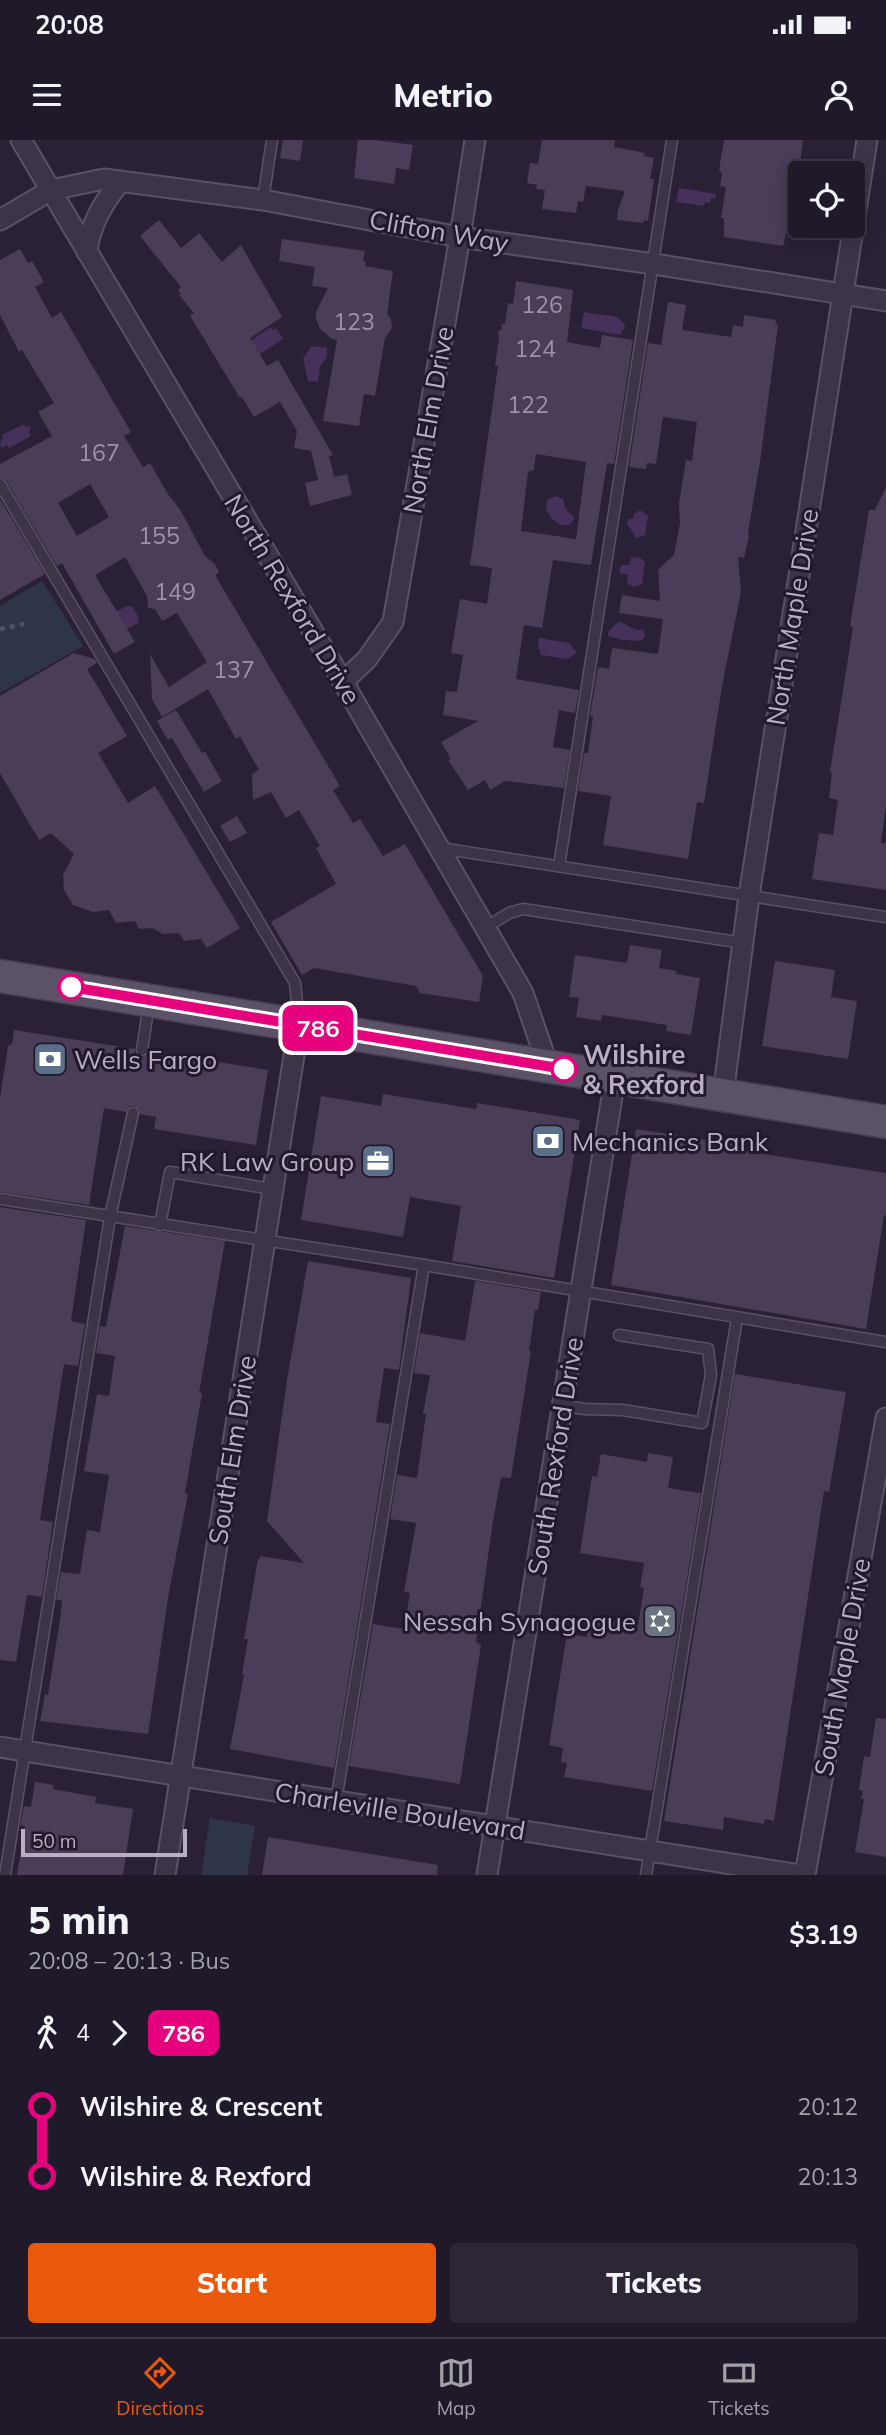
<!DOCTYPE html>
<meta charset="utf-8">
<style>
:root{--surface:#201929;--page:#2d2635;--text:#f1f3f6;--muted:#a2a0a8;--line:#3d3846;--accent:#ea580c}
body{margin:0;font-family:Mulish,sans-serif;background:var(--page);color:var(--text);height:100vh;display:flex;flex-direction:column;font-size:26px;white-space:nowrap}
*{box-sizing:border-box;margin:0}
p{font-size:23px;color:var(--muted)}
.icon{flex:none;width:38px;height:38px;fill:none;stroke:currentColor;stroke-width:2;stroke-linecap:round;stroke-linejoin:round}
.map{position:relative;height:1735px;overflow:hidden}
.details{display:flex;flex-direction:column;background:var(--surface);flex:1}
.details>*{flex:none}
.badge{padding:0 14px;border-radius:10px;font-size:24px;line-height:46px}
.fabs{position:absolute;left:788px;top:21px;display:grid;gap:14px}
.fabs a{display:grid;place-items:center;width:77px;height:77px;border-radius:7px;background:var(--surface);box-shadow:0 4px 18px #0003,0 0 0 2px var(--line);font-size:35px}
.scale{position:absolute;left:21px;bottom:18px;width:166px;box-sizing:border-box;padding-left:7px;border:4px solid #b9aec4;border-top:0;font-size:19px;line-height:24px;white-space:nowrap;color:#b9aec4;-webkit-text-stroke:5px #22192c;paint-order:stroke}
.map>.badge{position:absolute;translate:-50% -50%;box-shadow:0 0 0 4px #fff}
.legs{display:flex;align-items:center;gap:10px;height:77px;padding:0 28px;font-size:23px}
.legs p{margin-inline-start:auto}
.head{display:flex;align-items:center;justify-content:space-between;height:119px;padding:0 28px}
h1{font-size:38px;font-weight:800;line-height:52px}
.primary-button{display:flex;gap:14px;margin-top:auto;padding:14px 28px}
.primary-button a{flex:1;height:80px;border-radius:7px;background:var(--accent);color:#fff;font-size:28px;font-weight:800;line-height:80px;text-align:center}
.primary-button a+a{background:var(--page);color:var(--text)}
ul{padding:0 28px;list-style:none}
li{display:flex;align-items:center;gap:24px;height:70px;font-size:26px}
li i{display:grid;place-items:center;width:10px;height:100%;margin:0 9px;background:currentColor}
li i::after{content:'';width:18px;height:18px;margin:-9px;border:5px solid;border-radius:50%;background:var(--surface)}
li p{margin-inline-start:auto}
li:first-child i{background:linear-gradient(#0000 50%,currentColor 0)}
li:last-child i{background:linear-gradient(currentColor 50%,#0000 0)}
.status{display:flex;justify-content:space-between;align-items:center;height:49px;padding:0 35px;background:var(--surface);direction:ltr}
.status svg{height:19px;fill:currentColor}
header{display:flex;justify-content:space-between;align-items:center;height:91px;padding:0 28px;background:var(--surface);font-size:32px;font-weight:800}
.tabs{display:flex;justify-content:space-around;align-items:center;height:98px;border-top:2px solid var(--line);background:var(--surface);font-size:19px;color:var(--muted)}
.tabs a{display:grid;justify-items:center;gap:4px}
.tabs .active{color:var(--accent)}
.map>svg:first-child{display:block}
</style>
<div class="status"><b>20:08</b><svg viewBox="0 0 49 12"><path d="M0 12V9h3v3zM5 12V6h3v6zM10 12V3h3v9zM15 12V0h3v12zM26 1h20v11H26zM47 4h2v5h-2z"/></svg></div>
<header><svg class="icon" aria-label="menu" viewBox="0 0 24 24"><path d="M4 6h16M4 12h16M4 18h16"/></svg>Metrio<svg class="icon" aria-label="person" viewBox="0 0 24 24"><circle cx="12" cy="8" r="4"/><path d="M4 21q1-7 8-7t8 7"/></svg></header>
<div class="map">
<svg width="886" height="1735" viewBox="0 0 886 1735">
<rect width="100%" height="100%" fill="#2b2137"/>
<!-- green -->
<g fill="#2f3549">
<polygon points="42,441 83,506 0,553 0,466"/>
<polygon points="210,1678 255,1686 247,1735 201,1735"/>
</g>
<!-- water -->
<g fill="#453159">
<polygon points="679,48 716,54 715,59 711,58 710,63 705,62 704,66 676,62"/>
<polygon points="584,172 617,177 624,183 625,187 620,195 581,188"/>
<polygon points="271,187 273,190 276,188 283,199 260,214 261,216 256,219 244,205"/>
<polygon points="312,206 327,208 327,217 320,226 318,242 308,241 303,218"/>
<polygon points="22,285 31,287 29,293 31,296 9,308 7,305 1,308 0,301 3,299 2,295"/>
<path d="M555,356L563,359L566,370L574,377L573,381L569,385H560C551,378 544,372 547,360Z"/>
<polygon points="640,370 648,376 645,395 636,398 627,383 629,379 633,379 634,374"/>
<polygon points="639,417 645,422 642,444 634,447 627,443 628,434 621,434 619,430 622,425 629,425 631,418"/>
<polygon points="127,466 133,467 139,478 138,483 120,493 109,475"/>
<path d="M618,482C628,483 629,490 643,490L645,496L641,501L622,500L608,496V492Z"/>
<polygon points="539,498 569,503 577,513 567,519 541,515 538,507"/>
</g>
<!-- building -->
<g fill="#493d57" fill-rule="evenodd">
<polygon points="283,0 303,0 300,21 280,18"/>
<polygon points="358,0 376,0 413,5 409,30 396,28 394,44 354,38"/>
<polygon points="542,0 615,0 614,7 645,13 644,16 654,18 650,39 654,39 648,81 644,80 643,83 617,80 618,70 625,51 586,46 583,62 578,61 576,73 542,69 545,50 536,49 537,45 527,43 530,23 538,24"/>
<polygon points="724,0 803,0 800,23 800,66 795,95 786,93 783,106 724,97 724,78 721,78 726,47 720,46 722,33 719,30"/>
<polygon points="159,80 181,108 199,93 222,122 241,105 282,177 250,198 267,226 278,220 333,315 329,316 334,337 347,334 352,355 310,366 305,343 318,340 311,311 294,308 297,291 280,262 254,277 242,257 240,258 190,176 194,173 179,155 181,154 178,150 181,147 140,96"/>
<polygon points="282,99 365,111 363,121 366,122 365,126 393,131 387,174 391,179 392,188 385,198 375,256 364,254 359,286 323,281 337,200 332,199 320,189 316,179 316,172 328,148 312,146 315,127 279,121"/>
<path d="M20,109L28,123L32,121L44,142L35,147L52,178L61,172L131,292L124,296L143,327L150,323L168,354L181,371L205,416L215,424L219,432L215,435L340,646L333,650L353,683L360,679L383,716L405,704L483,836L479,862L420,853L416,846L314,828L302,835L271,782L336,744L316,708L320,706L299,670L286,678L271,652L253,660L252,634L259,630L240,596L236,599L208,549L162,577L152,559L150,514L169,547L207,522L177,473L162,481L155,469L148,468L147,456L125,417L95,435L135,502L114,514L62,423L57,426L6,340L0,337V324L52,296L38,272L54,263L22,210L19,212L0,175V120ZM90,344L109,377L77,396L58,363Z"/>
<path d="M516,141L573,150L567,202L600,208L602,195L633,200L614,324L607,323L591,425L553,420L542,488L524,485L516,539L579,550L575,573L559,570L553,607L570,610L564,648L505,641L490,650L485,640L468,650L448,620L451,619L441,602L478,581L443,575L446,551L457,552L463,515L451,513L460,459L487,464L492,428L470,425L498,226H495L499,197L498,191L501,190L502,184H505L508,163L513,164ZM536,314L586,322L576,399L521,391L528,332L534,330Z"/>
<polygon points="668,162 686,165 682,190 731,197 733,185 743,187 744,175 776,180 775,184 778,185 760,322 748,392 749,396 744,418 738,417 741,452 722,546 704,663 697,662 688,719 603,705 611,656 578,651 584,613 588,613 593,577 590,576 598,527 609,529 612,508 658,514 663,479 619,473 622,455 660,461 658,430 674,415 680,383 679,363 686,320 692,321 697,282 663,277 656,324 647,323 646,329 629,327 648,203 661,205"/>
<polygon points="886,347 886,665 881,703 886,703 886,750 812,739 819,693 833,695 838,660 829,658 832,633 830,632 853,487 850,486 869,370 875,370"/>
<polygon points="0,359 45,434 0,460"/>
<polygon points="74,513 95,519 97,523 87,529 127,596 98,613 128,663 155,646 240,788 207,808 201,799 184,801 179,793 163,794 152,788 139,789 135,781 116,783 109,770 93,772 73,765 64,750 63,735 74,714 51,693 39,700 0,633 0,556"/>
<polygon points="176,570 202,613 205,612 222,641 204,652 172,598 168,600 157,581"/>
<polygon points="237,676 247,693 230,702 220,686"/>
<polygon points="630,805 662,810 659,828 677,831 676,834 700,838 691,895 666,891 667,885 602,875 601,881 576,877 579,858 569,857 575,815 627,823"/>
<polygon points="775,821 835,830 831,857 857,861 848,919 762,906"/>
<polygon points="14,890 135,909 135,913 140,917 145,917 149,911 268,930 256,1005 154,989 156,977 140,974 135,966 130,966 126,972 104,968 89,1065 0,1052 0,958 8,906 12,904"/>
<polygon points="383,954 476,969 477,963 580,980 554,1138 452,1121 461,1066 410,1057 403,1097 301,1080 321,956 381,966"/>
<polygon points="636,989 739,1005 738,1010 886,1033 886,1076 884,1075 866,1189 611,1145"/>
<polygon points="0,1067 86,1080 71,1181 85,1184 78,1226 64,1224 40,1380 53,1382 46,1430 42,1457 27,1455 16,1522 0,1520"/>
<polygon points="125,1086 225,1101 199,1253 202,1253 185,1353 188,1354 169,1452 148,1594 40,1581 45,1554 48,1555 60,1480 62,1460 56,1460 61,1432 80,1434 87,1390 100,1392 109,1335 84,1331 97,1254 109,1256 115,1216 96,1213 100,1186 106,1187"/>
<polygon points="308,1121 411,1138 399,1230 384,1228 376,1282 390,1284 334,1628 230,1609 244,1535 242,1534 248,1499 244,1499 258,1419 260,1419 260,1416 304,1423 267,1381 287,1240"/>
<polygon points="475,1141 541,1152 538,1170 535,1170 529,1211 531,1211 511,1338 501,1337 493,1381 476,1502 481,1505 460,1644 349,1626 373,1484 404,1489 410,1453 404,1452 416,1383 390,1379 397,1335 417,1338 426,1274 423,1274 430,1235 414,1233 420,1193 465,1201"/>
<polygon points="735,1234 846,1252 829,1352 824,1351 774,1681 765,1679 764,1684 724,1677 723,1690 664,1681"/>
<polygon points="648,1313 673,1317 668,1348 701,1353 652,1651 564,1637 567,1623 561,1622 563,1608 549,1605 567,1494 587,1497 590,1477 638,1485 644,1448 640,1447 644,1423 580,1413 592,1336 597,1337 601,1314 647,1322"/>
<polygon points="876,1578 886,1579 886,1717 855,1712 864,1659 861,1659 863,1651 859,1650 864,1616 870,1617"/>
<polygon points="35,1642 54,1645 53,1649 96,1657 95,1663 133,1669 123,1735 17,1735 25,1686 20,1685 24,1666 31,1667"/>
<polygon points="268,1697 438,1725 437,1735 262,1735"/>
</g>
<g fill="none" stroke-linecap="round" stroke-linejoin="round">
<!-- lane casing -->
<g stroke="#5b5165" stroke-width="13">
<g id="lane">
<polyline points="263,60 272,0"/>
<polyline points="0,344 295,843 299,882"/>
<polyline points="440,708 886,777"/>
<polyline points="559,726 672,0"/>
<polyline points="485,788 509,773 523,769 743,803"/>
<polyline points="142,910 149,864"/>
<polyline points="0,1059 424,1125 886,1202"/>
<polyline points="160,1085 170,1032 272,1049"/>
<polyline points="563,1266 585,1269 623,1270 702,1283 711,1235 708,1209 619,1195"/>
<polyline points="336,1661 424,1125"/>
<polyline points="5,1735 110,1077 133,973"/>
<polyline points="646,1735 737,1178"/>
</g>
</g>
<!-- street casing -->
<g stroke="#5b5165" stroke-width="23">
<g id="street">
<polyline points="21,0 343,542 523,853 548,926"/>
<polyline points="0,80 51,50 104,39 263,60 460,97 654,124 886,161"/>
<path d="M87,112C90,84 103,62 121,41"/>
<polyline points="343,542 367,519 393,482 460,97 475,0"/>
<polyline points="723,955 749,756 867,0"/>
<polyline points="0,1607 800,1735"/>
<polyline points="165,1735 299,884"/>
<polyline points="487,1735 615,938"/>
<polyline points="805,1735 886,1278"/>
</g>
</g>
<!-- primary casing -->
<g stroke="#463d51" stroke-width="35">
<polyline id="primary" points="0,836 886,982"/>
</g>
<!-- path -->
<polyline stroke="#525065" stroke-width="4.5" stroke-dasharray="5 5" stroke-linecap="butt" points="0,489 24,484"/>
<!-- lane -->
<use href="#lane" stroke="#3d3447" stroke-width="10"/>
<!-- street -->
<use href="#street" stroke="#3d3447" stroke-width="19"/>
<!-- primary -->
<use href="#primary" stroke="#5c5267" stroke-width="32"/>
</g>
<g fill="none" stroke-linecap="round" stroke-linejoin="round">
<!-- line-1 casing -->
<g stroke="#fff" stroke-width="16">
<polyline id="line-1" points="71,847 564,929"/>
</g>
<!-- line-1 -->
<use href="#line-1" stroke="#e6007e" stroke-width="10"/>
</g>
<!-- icons -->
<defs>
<g id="bank-square" transform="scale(1.75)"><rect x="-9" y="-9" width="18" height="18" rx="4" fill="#5c6f8a" stroke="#22192c"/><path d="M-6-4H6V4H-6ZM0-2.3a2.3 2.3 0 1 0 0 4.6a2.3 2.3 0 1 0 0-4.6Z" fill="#fff"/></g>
<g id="office-square" transform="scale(1.75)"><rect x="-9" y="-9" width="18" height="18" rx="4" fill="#5c6f8a" stroke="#22192c"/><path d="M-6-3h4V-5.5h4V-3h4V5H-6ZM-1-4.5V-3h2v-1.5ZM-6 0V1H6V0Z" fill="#fff"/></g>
<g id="synagogue-square" transform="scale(1.75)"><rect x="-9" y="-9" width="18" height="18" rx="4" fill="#6b7280" stroke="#22192c"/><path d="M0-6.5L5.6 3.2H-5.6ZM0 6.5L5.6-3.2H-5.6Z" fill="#fff"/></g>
</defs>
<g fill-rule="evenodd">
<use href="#bank-square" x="50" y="919"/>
<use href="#bank-square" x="548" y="1001"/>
<use href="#office-square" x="378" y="1021"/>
<use href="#synagogue-square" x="660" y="1481"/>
</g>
<!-- markers -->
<g fill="#fff" stroke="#e6007e" stroke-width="3.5">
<circle cx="71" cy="847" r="12"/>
<circle cx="564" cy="929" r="12"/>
</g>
<g text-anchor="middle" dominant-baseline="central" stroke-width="6" stroke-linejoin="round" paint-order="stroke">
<!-- number labels -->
<g font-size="23" fill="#9d92a9">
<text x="542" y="164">126</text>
<text x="354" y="181">123</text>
<text x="535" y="208">124</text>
<text x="528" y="264">122</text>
<text x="99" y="312">167</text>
<text x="159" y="395">155</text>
<text x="175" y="451">149</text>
<text x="234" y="529">137</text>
</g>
<!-- street labels -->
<g font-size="26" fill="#b9aec4" stroke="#22192c">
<text transform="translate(439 91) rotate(10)">Clifton Way</text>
<text transform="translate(428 280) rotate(-80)">North Elm Drive</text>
<text transform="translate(293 459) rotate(59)">North Rexford Drive</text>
<text transform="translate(792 477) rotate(-81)">North Maple Drive</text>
<text transform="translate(232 1310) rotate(-81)">South Elm Drive</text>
<text transform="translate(555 1316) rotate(-81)">South Rexford Drive</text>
<text transform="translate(842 1527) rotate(-80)">South Maple Drive</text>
<text transform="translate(400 1671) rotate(9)">Charleville Boulevard</text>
</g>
<!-- stop labels -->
<g font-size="26" font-weight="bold" fill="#b9aec4" stroke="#22192c" text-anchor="start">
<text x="583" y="914">Wilshire<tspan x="583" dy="30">&amp; Rexford</tspan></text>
</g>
<!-- poi labels -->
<g font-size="26" fill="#b9aec4" stroke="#22192c" text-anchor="start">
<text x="74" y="919">Wells Fargo</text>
<text x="572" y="1001">Mechanics Bank</text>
<text x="354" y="1021" text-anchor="end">RK Law Group</text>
<text x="636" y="1481" text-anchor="end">Nessah Synagogue</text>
</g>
</g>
</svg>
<div class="fabs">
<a><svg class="icon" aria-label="locate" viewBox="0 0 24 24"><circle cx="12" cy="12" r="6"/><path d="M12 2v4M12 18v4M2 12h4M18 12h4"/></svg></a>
</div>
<div class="scale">50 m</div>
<b class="badge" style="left:318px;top:888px;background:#e6007e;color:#fff">786</b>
</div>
<section class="details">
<div class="head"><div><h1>5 min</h1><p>20:08 – 20:13 · Bus</p></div><b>$3.19</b></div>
<div class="legs"><svg class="icon" aria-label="walk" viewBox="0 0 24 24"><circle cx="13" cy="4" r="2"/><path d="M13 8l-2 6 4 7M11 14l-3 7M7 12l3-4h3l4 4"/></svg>4<svg class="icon" aria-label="forward" viewBox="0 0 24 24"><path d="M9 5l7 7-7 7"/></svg><b class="badge" style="background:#e6007e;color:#fff">786</b></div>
<ul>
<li><i style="color:#e6007e"></i><b>Wilshire &amp; Crescent</b><p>20:12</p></li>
<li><i style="color:#e6007e"></i><b>Wilshire &amp; Rexford</b><p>20:13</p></li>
</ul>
<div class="primary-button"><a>Start</a><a>Tickets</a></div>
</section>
<nav class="tabs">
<a class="active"><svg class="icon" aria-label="directions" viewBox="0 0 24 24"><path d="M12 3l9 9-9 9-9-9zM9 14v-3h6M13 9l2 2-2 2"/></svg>Directions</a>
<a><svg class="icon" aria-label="map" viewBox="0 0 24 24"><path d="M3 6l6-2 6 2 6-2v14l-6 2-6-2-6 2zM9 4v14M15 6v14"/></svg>Map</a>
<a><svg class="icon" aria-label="tickets" viewBox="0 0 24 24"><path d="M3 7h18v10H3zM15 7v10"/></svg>Tickets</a>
</nav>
